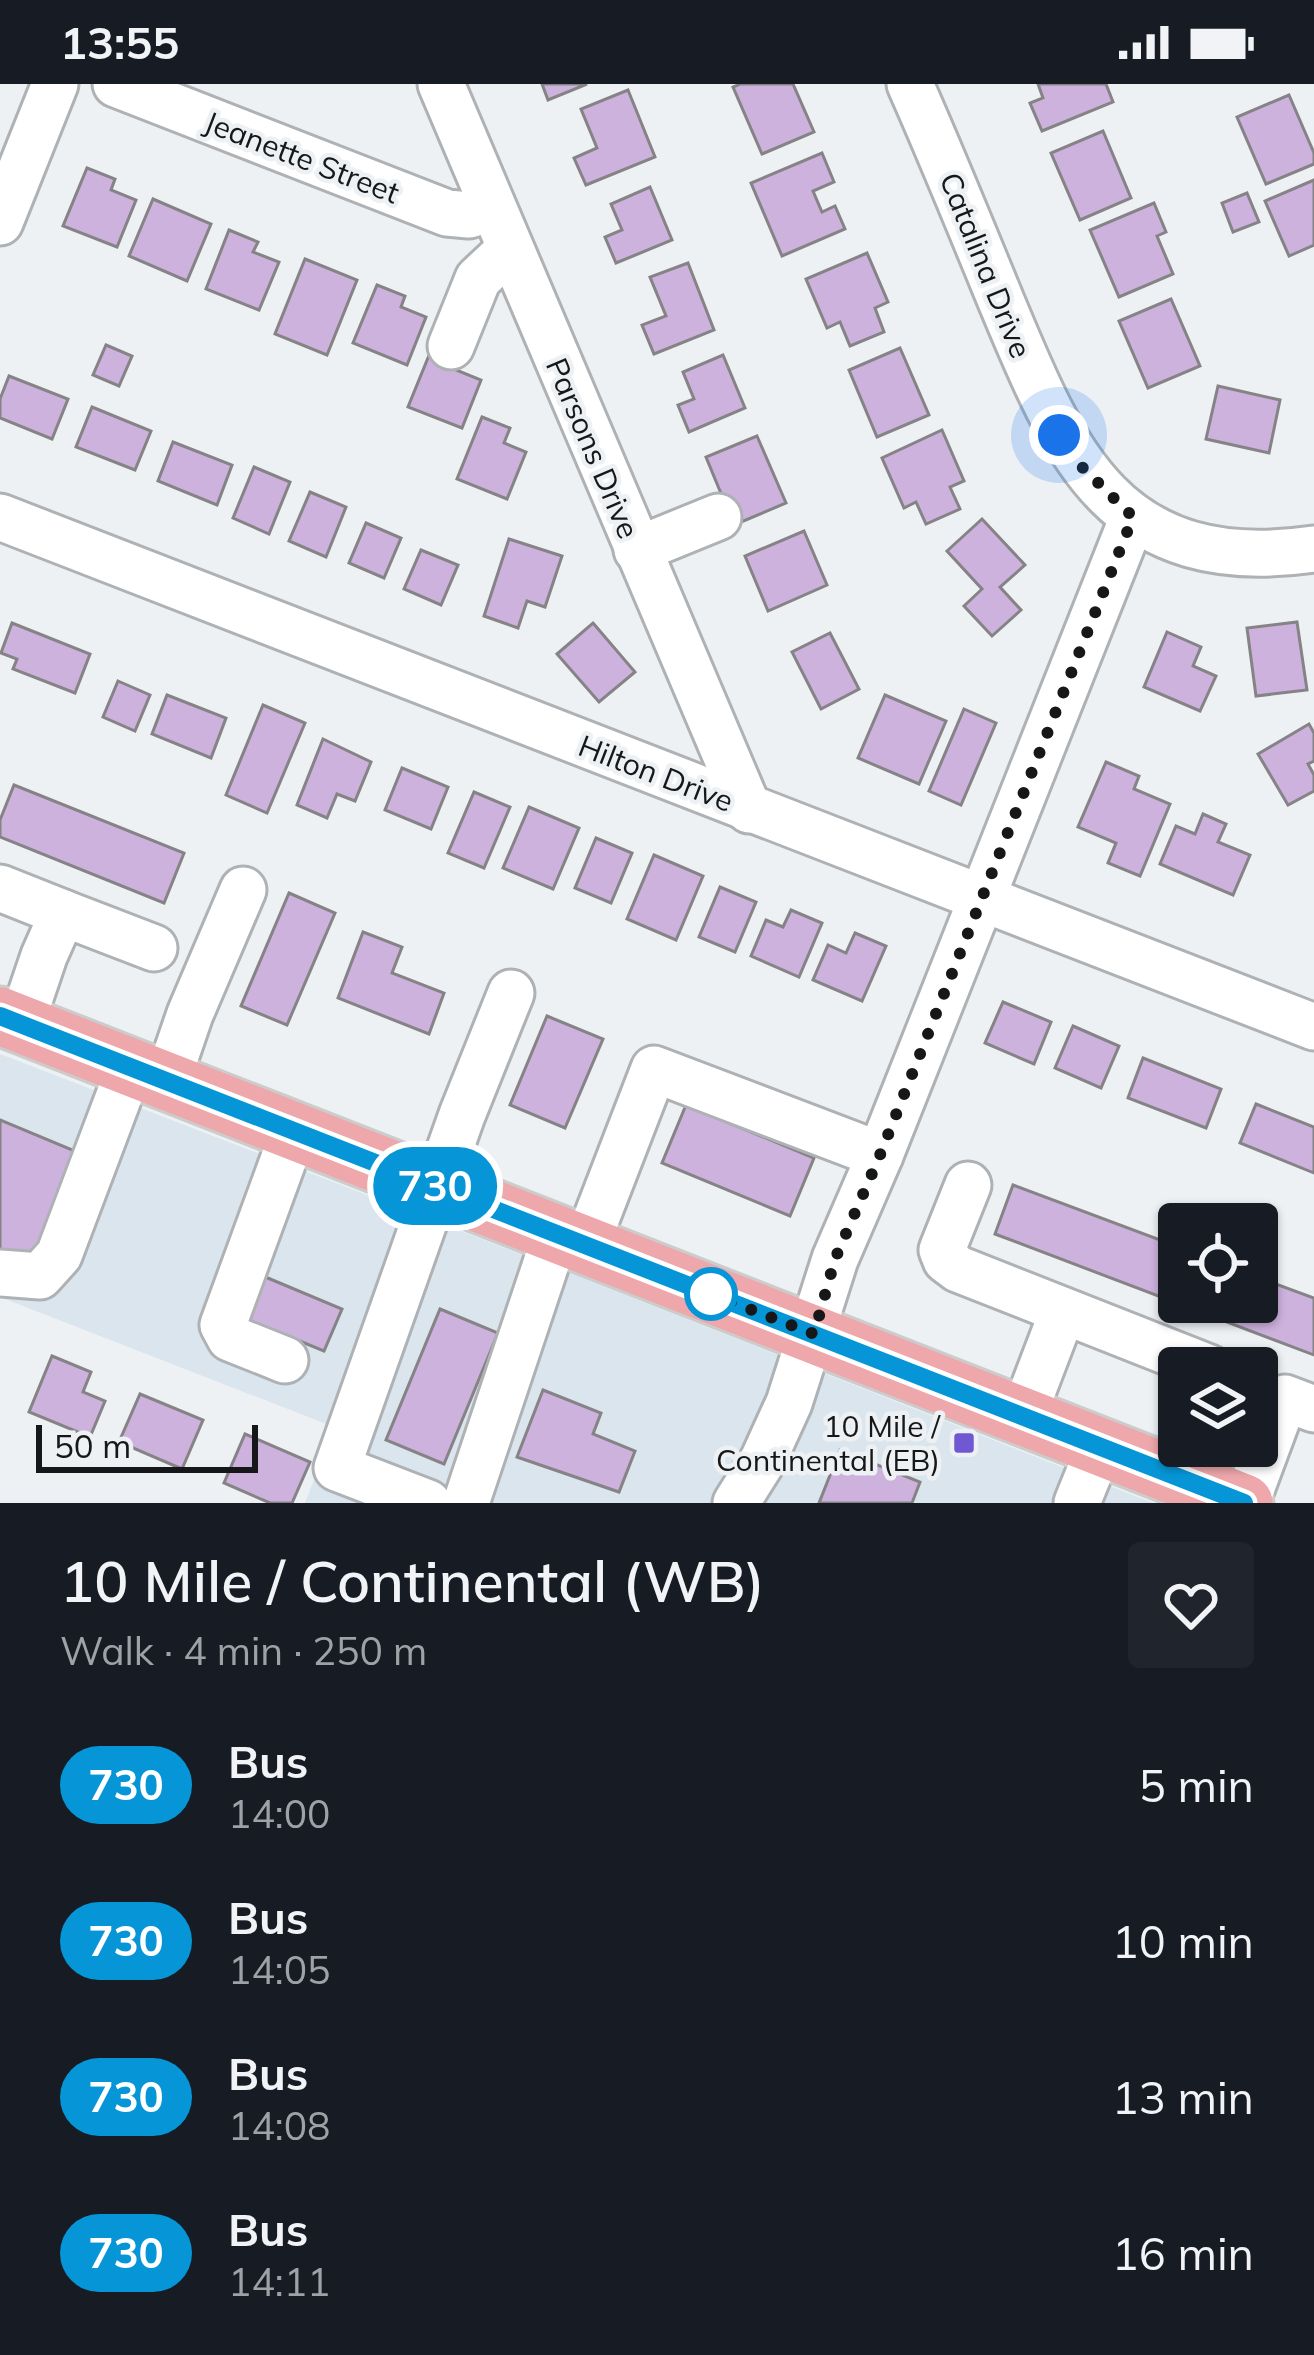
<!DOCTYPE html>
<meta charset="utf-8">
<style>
:root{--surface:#171b24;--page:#20242c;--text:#f1f3f6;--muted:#9ea1a6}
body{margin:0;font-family:Mulish,sans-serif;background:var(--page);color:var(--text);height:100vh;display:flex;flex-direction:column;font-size:45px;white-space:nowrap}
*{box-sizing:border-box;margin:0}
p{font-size:39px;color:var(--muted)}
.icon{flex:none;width:66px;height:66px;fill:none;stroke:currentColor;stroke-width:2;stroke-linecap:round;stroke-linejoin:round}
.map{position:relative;height:1419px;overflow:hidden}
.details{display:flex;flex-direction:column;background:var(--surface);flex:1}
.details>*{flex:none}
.badge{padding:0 24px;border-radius:39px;font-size:42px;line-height:78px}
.controls{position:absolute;left:1158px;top:1119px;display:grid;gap:24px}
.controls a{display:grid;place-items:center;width:120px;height:120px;border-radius:12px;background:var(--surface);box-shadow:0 3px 9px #0004;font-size:60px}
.scale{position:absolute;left:36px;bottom:30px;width:222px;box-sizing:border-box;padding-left:12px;border:6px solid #161718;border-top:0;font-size:33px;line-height:42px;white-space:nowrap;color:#161718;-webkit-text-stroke:9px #edf1f4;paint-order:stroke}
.you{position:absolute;width:60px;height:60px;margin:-30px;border:9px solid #fff;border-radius:50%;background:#1a73e8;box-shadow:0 0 0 18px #1a73e833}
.map>.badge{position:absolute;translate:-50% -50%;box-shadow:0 0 0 6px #fff}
.round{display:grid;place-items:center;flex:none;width:126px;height:126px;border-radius:12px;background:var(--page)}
.head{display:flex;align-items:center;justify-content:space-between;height:204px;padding:0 60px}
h1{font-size:57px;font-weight:600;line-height:90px}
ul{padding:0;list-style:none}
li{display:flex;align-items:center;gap:36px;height:156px;padding:0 60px}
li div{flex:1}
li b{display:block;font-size:45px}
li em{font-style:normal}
li .badge{min-width:132px;font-weight:700;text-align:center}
.status{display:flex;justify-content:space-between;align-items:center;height:84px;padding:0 60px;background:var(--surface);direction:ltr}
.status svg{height:33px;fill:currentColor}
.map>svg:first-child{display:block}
</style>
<div class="status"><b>13:55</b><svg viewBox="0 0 49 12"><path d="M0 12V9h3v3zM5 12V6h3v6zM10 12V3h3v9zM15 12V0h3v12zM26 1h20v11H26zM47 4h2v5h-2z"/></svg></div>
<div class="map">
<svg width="1314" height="1419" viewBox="0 0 1314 1419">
<rect width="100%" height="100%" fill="#edf1f4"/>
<!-- built -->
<polygon fill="#dbe5ed" points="0,970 575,1191 1153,1419 305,1419 334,1343 0,1213"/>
<!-- building -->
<g fill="#cdb2de" stroke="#858386" stroke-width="3">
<polygon points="542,0 587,0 548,16"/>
<polygon points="740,0 793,0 814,48 762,70 733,3"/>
<polygon points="1038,0 1106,0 1113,18 1042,47 1030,19 1043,14"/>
<polygon points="628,6 655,73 586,101 574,74 597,64 581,25"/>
<polygon points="1289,11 1314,69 1314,80 1266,100 1237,33"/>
<polygon points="1103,47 1131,114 1080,136 1051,69"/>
<polygon points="822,69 834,98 813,107 822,128 835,122 845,145 782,172 751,99"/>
<polygon points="87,84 115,95 111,106 136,116 117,163 63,142"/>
<polygon points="1314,96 1314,161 1289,172 1265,117"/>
<polygon points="650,103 672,156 616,179 605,153 622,146 611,120"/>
<polygon points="1247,109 1259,138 1233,148 1222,119"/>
<polygon points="153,115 211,140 187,197 129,172"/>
<polygon points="1154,119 1166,148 1157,152 1173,190 1119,213 1090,146"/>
<polygon points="229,146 258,158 253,168 279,178 259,226 206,205"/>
<polygon points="867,169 888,218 875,224 884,248 850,262 840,238 827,244 806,195"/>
<polygon points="305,175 357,196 327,271 275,250"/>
<polygon points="688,179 714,246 654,270 642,241 666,232 650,193"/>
<polygon points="377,201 405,212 401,223 426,233 407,281 353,259"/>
<polygon points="1171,215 1200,282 1148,304 1119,237"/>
<polygon points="106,261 132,272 119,302 93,291"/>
<polygon points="432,264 460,276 456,286 481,296 462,344 408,323"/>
<polygon points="900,264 929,331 877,353 849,286"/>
<polygon points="723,271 745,324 689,348 678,321 694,315 683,288"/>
<polygon points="9,292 68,315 52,355 0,334 0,315"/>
<polygon points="1218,302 1280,316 1269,369 1206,355"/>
<polygon points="92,323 151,347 135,386 76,363"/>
<polygon points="482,333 510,344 504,359 526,368 507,415 457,395"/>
<polygon points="942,346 964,397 950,403 960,425 926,440 916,418 904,424 882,374"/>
<polygon points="757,352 786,419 734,441 706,373"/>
<polygon points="173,358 232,381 217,421 158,397"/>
<polygon points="254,383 290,398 269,450 233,434"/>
<polygon points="310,408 346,423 326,473 289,457"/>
<polygon points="982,435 1025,481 1000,503 1021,526 992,552 964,522 982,505 947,467"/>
<polygon points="366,439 401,454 384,494 349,479"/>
<polygon points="804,447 827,501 768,527 745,472"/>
<polygon points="509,455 562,472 545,523 527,517 518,544 484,532"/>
<polygon points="421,466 458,481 441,521 404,505"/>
<polygon points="1297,538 1307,606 1256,612 1247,544"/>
<polygon points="12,539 90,570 75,609 13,585 17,575 1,569"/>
<polygon points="593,539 635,588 599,618 557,570"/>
<polygon points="1167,548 1201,563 1193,582 1216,592 1200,627 1144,603"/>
<polygon points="830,549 859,605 821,625 792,568"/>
<polygon points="118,597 150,611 135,647 103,633"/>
<polygon points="167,611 226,634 211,674 152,650"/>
<polygon points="885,611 946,637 919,700 858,674"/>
<polygon points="263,621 305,639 267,729 226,711"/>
<polygon points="964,625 996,639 961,721 929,707"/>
<polygon points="1309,640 1314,649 1314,677 1308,680 1314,691 1314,707 1288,721 1258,670"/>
<polygon points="323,655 371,678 355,717 337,710 327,734 297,721"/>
<polygon points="1106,678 1139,692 1134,705 1170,720 1140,792 1108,779 1116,759 1078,743"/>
<polygon points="402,684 448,703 431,745 385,726"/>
<polygon points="14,701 184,769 164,819 0,753 0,736"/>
<polygon points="474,708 510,723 484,784 448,769"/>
<polygon points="529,723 579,744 553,805 503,784"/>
<polygon points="1203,730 1226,740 1218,758 1250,771 1233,811 1160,780 1176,742 1195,750"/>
<polygon points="596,754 632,769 611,819 575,804"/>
<polygon points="654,771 703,792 676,856 627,835"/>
<polygon points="720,803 756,818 735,868 699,853"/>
<polygon points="289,809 335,829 287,941 241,922"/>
<polygon points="791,826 822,839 799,893 751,872 766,836 783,843"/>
<polygon points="363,848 402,863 392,889 444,909 429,950 338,914"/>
<polygon points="855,849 886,862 862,917 813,896 828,861 846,869"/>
<polygon points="1003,918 1051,938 1034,980 985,959"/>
<polygon points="547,932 603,955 565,1044 510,1021"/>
<polygon points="1073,942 1119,962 1101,1004 1055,984"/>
<polygon points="1143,974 1221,1005 1206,1044 1128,1014"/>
<polygon points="1256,1020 1314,1043 1314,1089 1240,1059"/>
<polygon points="686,1021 814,1074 790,1132 662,1079"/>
<polygon points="0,1036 82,1070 36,1183 0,1168"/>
<polygon points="1013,1101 1179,1163 1179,1218 1257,1218 1257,1193 1314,1214 1314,1271 995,1150"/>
<polygon points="263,1192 342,1225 324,1267 246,1235"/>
<polygon points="440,1225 498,1249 444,1380 386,1356"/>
<polygon points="52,1272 91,1288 83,1308 105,1317 90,1353 29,1328"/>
<polygon points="543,1306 601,1329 593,1350 635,1367 619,1408 517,1373"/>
<polygon points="140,1310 203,1336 182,1385 119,1358"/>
<polygon points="245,1350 310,1378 292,1419 270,1419 224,1399"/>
<polygon points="840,1366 920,1398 912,1419 819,1419"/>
</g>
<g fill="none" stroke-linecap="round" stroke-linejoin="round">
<!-- minor casing -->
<g stroke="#aeb2b5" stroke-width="51">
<g id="minor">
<polyline points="116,0 447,129 469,131 491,124"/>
<polyline points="441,0 749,726"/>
<path d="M910,0C941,70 970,141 999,212C1064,369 1113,494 1314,465"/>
<polyline points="0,138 55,0"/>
<polyline points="451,262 478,195 509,166"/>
<polyline points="0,433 1314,943"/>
<polyline points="637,466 718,433"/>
<polyline points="0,804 63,829"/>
<polyline points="21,940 44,872 63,829 154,864"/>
<polyline points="167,997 190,930 243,806"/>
<polyline points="968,1101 942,1166 946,1176 958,1185 1209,1284"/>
<polyline points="586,1161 654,985 880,1071"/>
<polyline points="0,1189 40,1192 59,1171 130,983"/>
<polyline points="285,1276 230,1254 223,1241 294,1047"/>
<polyline points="1023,1332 1063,1227"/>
<polyline points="428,1419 337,1384 462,1031 511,909"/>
<polyline points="466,1419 556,1150"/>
<polyline points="736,1419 763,1376 789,1319 835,1175 880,1071 1133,433"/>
<polyline points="1077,1419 1100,1362"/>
<polyline points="1246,1419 1285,1314 1314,1325"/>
</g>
</g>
<!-- major casing -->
<g stroke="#ccc" stroke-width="63">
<polyline id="major" points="0,932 1244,1419"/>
</g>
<!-- minor -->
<use href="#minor" stroke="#fff" stroke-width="45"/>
<!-- major -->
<use href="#major" stroke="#eea7ab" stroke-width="57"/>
</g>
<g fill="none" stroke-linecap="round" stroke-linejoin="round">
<!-- line casing -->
<g stroke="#fff" stroke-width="27">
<polyline id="line" points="0,932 1244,1419"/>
</g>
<!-- line -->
<use href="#line" stroke="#0696d7" stroke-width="18"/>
<!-- walk -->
<polyline stroke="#161718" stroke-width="12" stroke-dasharray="0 21.6" points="711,1210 814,1250 835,1175 880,1071 1133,433 1081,382 1059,351"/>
</g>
<!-- markers -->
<circle fill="#fff" stroke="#0696d7" stroke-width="6" cx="711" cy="1210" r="24"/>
<rect fill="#6f58d2" stroke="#edf1f4" stroke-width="4.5" x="952" y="1347" width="24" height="24" rx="6"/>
<g text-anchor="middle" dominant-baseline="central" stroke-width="9" stroke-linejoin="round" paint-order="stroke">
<!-- street labels -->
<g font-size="30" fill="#161718" stroke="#edf1f4">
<text transform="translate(302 73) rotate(21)">Jeanette Street</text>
<text transform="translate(986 181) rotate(68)">Catalina Drive</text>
<text transform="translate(593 364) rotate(67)">Parsons Drive</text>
<text transform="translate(656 689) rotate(21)">Hilton Drive</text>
</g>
<!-- poi labels -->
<g font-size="30" fill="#161718" stroke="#edf1f4" text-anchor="end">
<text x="940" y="1342">10 Mile /<tspan x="940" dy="34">Continental (EB)</tspan></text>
</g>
</g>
</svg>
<div class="controls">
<a><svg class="icon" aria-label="locate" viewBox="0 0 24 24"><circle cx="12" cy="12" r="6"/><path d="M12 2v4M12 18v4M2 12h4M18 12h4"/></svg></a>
<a><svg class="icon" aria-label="layers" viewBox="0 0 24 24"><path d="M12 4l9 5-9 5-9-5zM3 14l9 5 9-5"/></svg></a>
</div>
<div class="scale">50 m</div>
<div class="you" style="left:1059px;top:351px"></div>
<b class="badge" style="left:435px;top:1102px;background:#0696d7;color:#fff">730</b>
</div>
<section class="details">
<div class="head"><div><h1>10 Mile / Continental (WB)</h1><p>Walk · 4 min · 250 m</p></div><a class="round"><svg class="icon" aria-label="heart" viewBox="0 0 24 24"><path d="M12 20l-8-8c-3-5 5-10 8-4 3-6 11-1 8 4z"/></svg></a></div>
<ul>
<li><span class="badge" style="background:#0696d7;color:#fff">730</span><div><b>Bus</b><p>14:00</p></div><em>5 min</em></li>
<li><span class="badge" style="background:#0696d7;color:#fff">730</span><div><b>Bus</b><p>14:05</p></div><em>10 min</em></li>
<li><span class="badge" style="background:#0696d7;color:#fff">730</span><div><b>Bus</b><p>14:08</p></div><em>13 min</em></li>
<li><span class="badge" style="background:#0696d7;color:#fff">730</span><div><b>Bus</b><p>14:11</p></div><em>16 min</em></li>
</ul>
</section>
